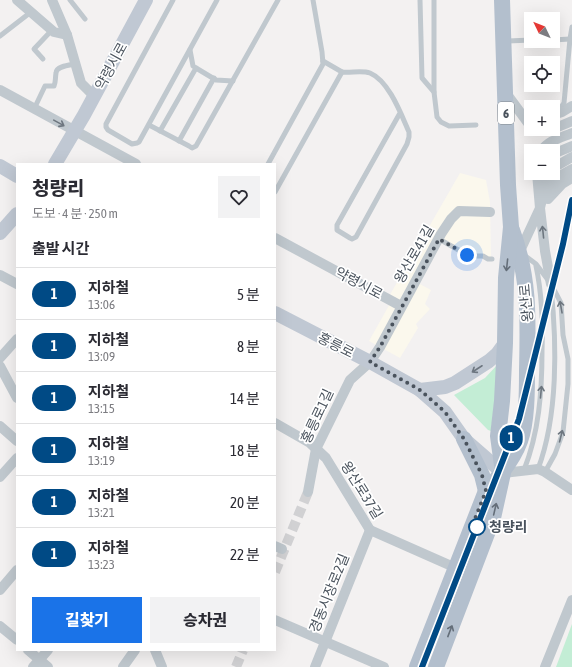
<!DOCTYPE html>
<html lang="ko">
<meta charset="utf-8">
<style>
:root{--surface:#fff;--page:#f2f2f3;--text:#2b2b33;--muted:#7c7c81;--line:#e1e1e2;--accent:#1a73e8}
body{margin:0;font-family:"Asap Condensed","Noto Sans KR",sans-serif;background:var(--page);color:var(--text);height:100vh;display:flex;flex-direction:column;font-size:15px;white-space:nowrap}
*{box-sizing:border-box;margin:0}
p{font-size:13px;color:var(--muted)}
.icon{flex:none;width:22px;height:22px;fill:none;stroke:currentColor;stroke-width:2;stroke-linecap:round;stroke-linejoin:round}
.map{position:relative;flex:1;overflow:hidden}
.sheet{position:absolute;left:16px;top:163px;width:260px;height:488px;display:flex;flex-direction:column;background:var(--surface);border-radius:0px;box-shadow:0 4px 16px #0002}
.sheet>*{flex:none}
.badge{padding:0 8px;border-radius:13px;font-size:14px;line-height:26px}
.needle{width:26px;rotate:313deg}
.buttons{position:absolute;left:524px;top:12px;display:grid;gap:8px}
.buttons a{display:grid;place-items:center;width:36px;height:36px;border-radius:0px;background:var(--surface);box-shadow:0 4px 16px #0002;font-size:20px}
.you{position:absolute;width:20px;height:20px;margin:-10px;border:3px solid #fff;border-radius:50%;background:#1a73e8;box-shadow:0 0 0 6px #1a73e833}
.map>.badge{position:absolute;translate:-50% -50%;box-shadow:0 0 0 2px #fff}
h2{padding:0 16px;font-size:15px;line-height:36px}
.round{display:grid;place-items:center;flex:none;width:42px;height:42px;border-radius:0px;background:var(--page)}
.summary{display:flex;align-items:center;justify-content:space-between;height:68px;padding:0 16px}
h1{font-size:19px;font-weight:800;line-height:30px}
.cta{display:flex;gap:8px;margin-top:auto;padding:8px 16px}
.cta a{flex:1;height:46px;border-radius:0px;background:var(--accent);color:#fff;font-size:16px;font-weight:800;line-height:46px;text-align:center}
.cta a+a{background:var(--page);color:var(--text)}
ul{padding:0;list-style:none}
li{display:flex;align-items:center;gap:12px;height:52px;padding:0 16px;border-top:1px solid var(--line)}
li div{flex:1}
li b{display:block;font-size:15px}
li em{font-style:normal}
li .badge{min-width:44px;font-weight:700;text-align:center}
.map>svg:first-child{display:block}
</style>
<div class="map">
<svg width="572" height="667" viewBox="0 0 572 667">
<rect width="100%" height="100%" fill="#f3f1f1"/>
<!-- commercial -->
<polygon fill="#fbf8ed" points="460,173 486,180 490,202 491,260 483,257 470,258 439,240 416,282 431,290 425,304 430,309 416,324 418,328 400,358 369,341 392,300 388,298"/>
<!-- green -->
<g fill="#c3edd5">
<polygon points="499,363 491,431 488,430 454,395 485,378"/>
<polygon points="572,624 572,667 556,667"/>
</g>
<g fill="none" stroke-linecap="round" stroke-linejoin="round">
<!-- street-tunnel -->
<g stroke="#d1d1d3" stroke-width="10" stroke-dasharray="10 5" stroke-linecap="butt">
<polyline points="275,572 308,492"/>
<polyline points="236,667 243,650"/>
</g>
<!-- lane -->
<g stroke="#c0c8ce" stroke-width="5">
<polyline points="70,0 85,19"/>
<polyline points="173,0 106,124 106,127 108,130 132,144 137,143 139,142 217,0"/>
<polyline points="420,0 422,78 434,92 437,117 441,122 449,126 476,125"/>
<polyline points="434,0 434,92"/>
<polyline points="0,36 31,12"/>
<polyline points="553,40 570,39"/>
<polyline points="505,41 531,40"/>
<polyline points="190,50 193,66 196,68 216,80 233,81"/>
<polyline points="43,59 34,49 52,30"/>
<path d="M342,72C351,73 362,70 370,73C389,81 401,114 409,132V137L407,144L356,237L352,239L350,238L337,230V225L400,113"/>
<polyline points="562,106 564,103 570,39 572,27"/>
<path d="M34,109L45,86H54C56,81 55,79 56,73C56,66 70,65 75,64"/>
<polyline points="149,125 189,146 192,148 196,146 278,0"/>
<polyline points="160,131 196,68"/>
<polyline points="179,141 214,78"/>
<polyline points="268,164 323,64 322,52 313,0"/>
<polyline points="275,192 342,72 323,61"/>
<polyline points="439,239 469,256 483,256 488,259 492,259"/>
<polyline points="524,255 536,264 551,284 561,303 563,335 568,359 568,384 563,432 555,454 545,472"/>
<path d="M538,469C558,416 557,344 551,288"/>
<path d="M524,470C539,432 542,392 542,351C543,323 542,294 536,266"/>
</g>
<!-- street -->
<g stroke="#c0c8ce" stroke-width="10">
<polyline points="17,0 54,32 67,35"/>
<polyline points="52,0 67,35 81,83 94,96"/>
<polyline points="0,90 136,164"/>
<polyline points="506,93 531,127"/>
<polyline points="553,115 562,112 572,106"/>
<polyline points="535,129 544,131 552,129"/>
<polyline points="553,129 572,121"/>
<path d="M541,151C549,140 560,138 572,133"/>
<polyline points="553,154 572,146"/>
<polyline points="553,168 572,157"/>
<polyline points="548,173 540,208 545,251 551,284"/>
<polyline points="547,193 556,178 572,169"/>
<polyline points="548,199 562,184 572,178"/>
<polyline points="275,238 401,306"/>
<polyline points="520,251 540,208 537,173"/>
<polyline points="0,275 17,284"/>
<polyline points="0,358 17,339"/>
<polyline points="0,366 17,398"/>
<polyline points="275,423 310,443 326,458 370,530 456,568"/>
<polyline points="0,426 17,441"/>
<polyline points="503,473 538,469 545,472 572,490"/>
<polyline points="0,477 17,458"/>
<polyline points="308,492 316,449 350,380 370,362 380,347 441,234 451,219 459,211 490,212"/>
<polyline points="275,546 282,549"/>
<polyline points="0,590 17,570"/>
<polyline points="275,620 384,667"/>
<polyline points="0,626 17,640"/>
<polyline points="28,650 48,667"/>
<polyline points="155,650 162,667"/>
<polyline points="33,667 48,650"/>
<polyline points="123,667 135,650"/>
<polyline points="315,667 370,530"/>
<polyline points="545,667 572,600"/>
</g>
<!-- secondary -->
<g stroke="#c0c8d3" stroke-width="14">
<polyline points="55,164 84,115 146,0"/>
<polyline points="0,166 17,176"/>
<polyline points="0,233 17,214"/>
<polyline points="275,313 370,362 420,390 445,412 464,439 503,473"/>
<polyline points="420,390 445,387 455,383 489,361 497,354 505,343"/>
</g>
<!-- primary -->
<g stroke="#b3bfcd" stroke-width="16">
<polyline points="464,439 482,475 486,491"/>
<path d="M417,667L486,491C500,476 513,460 520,441C527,422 527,391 527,371C528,321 530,278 512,230"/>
<polyline points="436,667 493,518 503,473 498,436 502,401 505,343 506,278 511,227 508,185 502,0"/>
</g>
</g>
<!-- one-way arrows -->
<defs><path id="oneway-shaft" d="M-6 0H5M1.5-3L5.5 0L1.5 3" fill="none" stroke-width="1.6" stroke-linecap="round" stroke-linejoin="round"/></defs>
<g stroke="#6d767f">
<use href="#oneway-shaft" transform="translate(59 123) rotate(29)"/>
<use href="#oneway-shaft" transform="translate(543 232) rotate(-96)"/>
<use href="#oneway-shaft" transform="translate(561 307) rotate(-100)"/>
<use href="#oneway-shaft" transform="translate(541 392) rotate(-85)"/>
<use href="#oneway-shaft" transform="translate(561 436) rotate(-76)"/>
</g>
<g stroke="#646e79">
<use href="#oneway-shaft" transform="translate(507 265) rotate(96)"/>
<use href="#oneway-shaft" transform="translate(495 509) rotate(-77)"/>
<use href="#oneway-shaft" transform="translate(450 631) rotate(-69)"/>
</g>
<use stroke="#6d7680" href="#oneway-shaft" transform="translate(477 369) rotate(147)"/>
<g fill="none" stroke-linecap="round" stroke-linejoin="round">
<!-- line casing -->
<g stroke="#fff" stroke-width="9">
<polyline id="line" points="422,667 519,419 563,244 572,200"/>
</g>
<!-- line -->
<use href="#line" stroke="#004a85" stroke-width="6"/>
<!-- walk -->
<polyline stroke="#4a535d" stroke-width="4" stroke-dasharray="0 7.2" points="467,255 439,239 380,347 370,362 420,390 445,412 464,439 482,475 486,491 472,526 477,527"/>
</g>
<!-- markers -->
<circle fill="#fff" stroke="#004a85" stroke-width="2" cx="477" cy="527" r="8"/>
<g text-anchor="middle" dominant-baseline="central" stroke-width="3.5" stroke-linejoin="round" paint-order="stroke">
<!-- shield labels -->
<rect fill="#fff" stroke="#80878e" stroke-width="1" x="498" y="102" width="16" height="22" rx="3"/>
<g font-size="13" font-weight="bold" fill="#4a535d">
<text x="506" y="113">6</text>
</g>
<!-- street labels -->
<g font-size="14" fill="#4a535d" stroke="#fff">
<text transform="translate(111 66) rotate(-61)">약령시로</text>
<text transform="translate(414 254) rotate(-60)">왕산로41길</text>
<text transform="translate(359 283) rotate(28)">약령시로</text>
<text transform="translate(526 303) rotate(-95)">왕산로</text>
<text transform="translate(336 345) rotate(27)">홍릉로</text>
<text transform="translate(317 416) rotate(-65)">홍릉로1길</text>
<text transform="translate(362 490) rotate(58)">왕산로37길</text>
<text transform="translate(329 593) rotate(-68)">경동시장로2길</text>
</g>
<!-- stop labels -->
<g font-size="14" font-weight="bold" fill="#4a535d" stroke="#fff" text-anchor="start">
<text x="489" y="527">청량리</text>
</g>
</g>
</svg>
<div class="buttons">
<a><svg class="needle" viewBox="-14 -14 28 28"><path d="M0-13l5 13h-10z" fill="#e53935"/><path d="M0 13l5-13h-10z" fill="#7c7c81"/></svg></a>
<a><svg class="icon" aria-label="locate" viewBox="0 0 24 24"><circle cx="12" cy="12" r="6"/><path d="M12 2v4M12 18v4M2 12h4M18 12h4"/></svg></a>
<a>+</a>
<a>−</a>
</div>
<div class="you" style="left:467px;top:255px"></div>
<b class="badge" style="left:511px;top:438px;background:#004a85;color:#fff">1</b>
<section class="sheet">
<div class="summary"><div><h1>청량리</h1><p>도보 · 4 분 · 250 m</p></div><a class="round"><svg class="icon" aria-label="heart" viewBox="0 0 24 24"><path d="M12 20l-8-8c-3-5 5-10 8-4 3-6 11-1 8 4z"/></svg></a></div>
<h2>출발 시간</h2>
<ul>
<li><span class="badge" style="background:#004a85;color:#fff">1</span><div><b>지하철</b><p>13:06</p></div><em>5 분</em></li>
<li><span class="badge" style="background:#004a85;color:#fff">1</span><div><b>지하철</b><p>13:09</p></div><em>8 분</em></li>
<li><span class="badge" style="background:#004a85;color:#fff">1</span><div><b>지하철</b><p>13:15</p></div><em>14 분</em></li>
<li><span class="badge" style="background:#004a85;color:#fff">1</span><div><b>지하철</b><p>13:19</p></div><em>18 분</em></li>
<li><span class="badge" style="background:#004a85;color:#fff">1</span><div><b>지하철</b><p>13:21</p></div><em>20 분</em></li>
<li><span class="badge" style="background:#004a85;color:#fff">1</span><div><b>지하철</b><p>13:23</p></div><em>22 분</em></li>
</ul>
<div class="cta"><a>길찾기</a><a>승차권</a></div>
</section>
</div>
